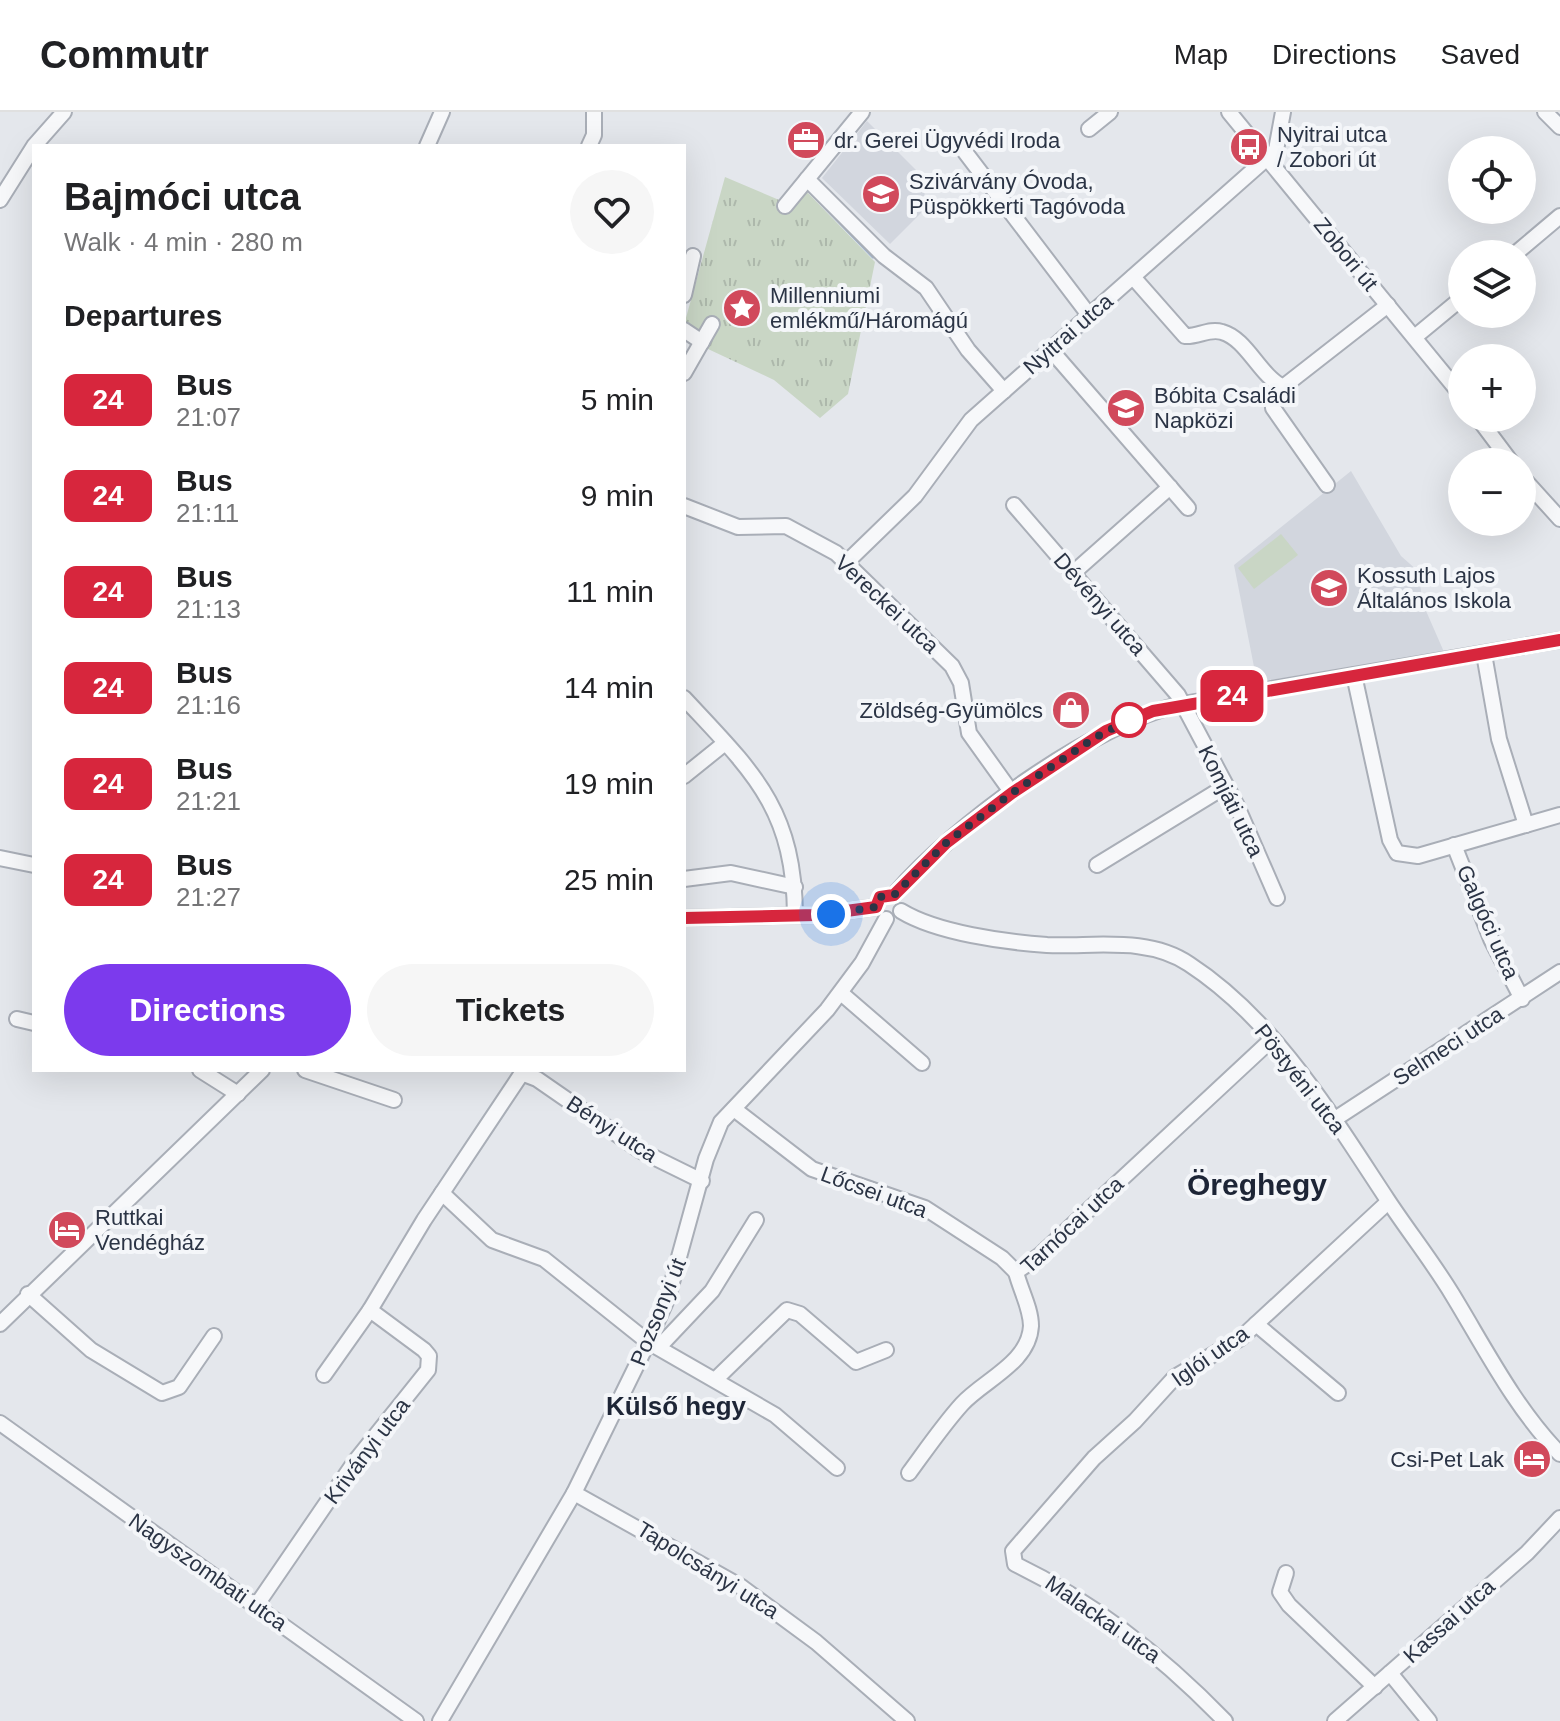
<!DOCTYPE html>
<meta charset="utf-8">
<style>
:root{--surface:#fff;--page:#f6f6f6;--text:#202124;--muted:#757577;--line:#e0e0e0;--accent:#7c3aed}
body{margin:0;font-family:Helvetica,sans-serif;background:var(--page);color:var(--text);height:100vh;display:flex;flex-direction:column;font-size:30px;white-space:nowrap}
*{box-sizing:border-box;margin:0}
p{font-size:26px;color:var(--muted)}
.icon{flex:none;width:44px;height:44px;fill:none;stroke:currentColor;stroke-width:2;stroke-linecap:round;stroke-linejoin:round}
.map{position:relative;flex:1;overflow:hidden}
.side{position:absolute;left:32px;top:32px;width:654px;height:928px;display:flex;flex-direction:column;background:var(--surface);border-radius:0px;box-shadow:0 8px 32px #0002}
.side>*{flex:none}
.badge{padding:0 16px;border-radius:12px;font-size:28px;line-height:52px}
.controls{position:absolute;left:1448px;top:24px;display:grid;gap:16px}
.controls a{display:grid;place-items:center;width:88px;height:88px;border-radius:50%;background:var(--surface);box-shadow:0 8px 32px #0002;font-size:40px}
.you{position:absolute;width:40px;height:40px;margin:-20px;border:6px solid #fff;border-radius:50%;background:#1a73e8;box-shadow:0 0 0 12px #1a73e833}
.map>.badge{position:absolute;translate:-50% -50%;box-shadow:0 0 0 4px #fff}
h2{padding:0 32px;font-size:30px;line-height:72px}
.round{display:grid;place-items:center;flex:none;width:84px;height:84px;border-radius:42px;background:var(--page)}
.head{display:flex;align-items:center;justify-content:space-between;height:136px;padding:0 32px}
h1{font-size:38px;font-weight:700;line-height:60px}
.primary-button{display:flex;gap:16px;margin-top:auto;padding:16px 32px}
.primary-button a{flex:1;height:92px;border-radius:48px;background:var(--accent);color:#fff;font-size:32px;font-weight:700;line-height:92px;text-align:center}
.primary-button a+a{background:var(--page);color:var(--text)}
ul{padding:0;list-style:none}
li{display:flex;align-items:center;gap:24px;height:96px;padding:0 32px}
li div{flex:1}
li b{display:block;font-size:30px}
li em{font-style:normal}
li .badge{min-width:88px;font-weight:700;text-align:center}
header{display:flex;align-items:center;gap:48px;box-sizing:border-box;height:112px;padding:0 40px;background:var(--surface);border-bottom:2px solid var(--line)}
header strong{font-size:38px}
nav{display:flex;gap:44px;margin-inline-start:auto;font-size:28px}
.map>svg:first-child{display:block}
</style>
<header>
<strong>Commutr</strong>
<nav><a>Map</a><a>Directions</a><a>Saved</a></nav>
</header>
<div class="map">
<svg width="1560" height="1609" viewBox="0 0 1560 1609">
<defs>
<pattern id="grass-tufts" width="24" height="20" patternUnits="userSpaceOnUse" patternTransform="scale(2)"><rect width="24" height="20" fill="#c9d6c5"/><path d="M3 7l-1-3M5 7V3M7 7l1-3M15 17l-1-3M17 17v-4M19 17l1-3" fill="none" stroke="#adb8ab"/></pattern>
</defs>
<rect width="100%" height="100%" fill="#e4e7ec"/>
<!-- built -->
<g fill="#d2d6de">
<polygon points="867,9 924,66 925,97 890,132 822,66"/>
<polygon points="1351,359 1401,444 1418,459 1423,492 1444,540 1257,570 1234,453"/>
</g>
<!-- grass -->
<polygon fill="url(#grass-tufts)" points="725,65 791,93 805,78 875,150 848,282 820,306 774,268 708,237 684,213"/>
<!-- garden -->
<polygon fill="#c9d6c5" points="1281,422 1298,443 1254,477 1238,456"/>
<g fill="none" stroke-linecap="round" stroke-linejoin="round">
<!-- stream -->
<polyline stroke="#9fb4cc" stroke-width="3" points="812,82 873,145"/>
<!-- minor casing -->
<g stroke="#a9aeb7" stroke-width="18">
<g id="minor">
<polyline points="1229,0 1462,284"/>
<polyline points="1545,0 1560,15"/>
<polyline points="1089,17 1110,0"/>
<polyline points="427,34 442,0"/>
<polyline points="589,34 594,23 594,0"/>
<polyline points="965,40 1089,203"/>
<polyline points="807,67 884,144 926,176 968,238 1004,279"/>
<polyline points="0,88 34,34 64,0"/>
<polyline points="785,94 862,0"/>
<polyline points="1515,142 1560,104"/>
<path d="M1133,165L1185,224C1198,225 1209,216 1222,220C1247,227 1259,263 1283,275L1388,193"/>
<polyline points="684,183 693,144"/>
<polyline points="684,218 702,230"/>
<polyline points="1416,224 1462,186"/>
<polyline points="1050,237 1188,396"/>
<polyline points="684,261 712,212"/>
<polyline points="1283,275 1275,282 1273,296 1327,373"/>
<polyline points="1478,306 1511,350"/>
<polyline points="1522,365 1560,407"/>
<polyline points="1014,393 1178,583 1237,694 1277,786"/>
<polyline points="684,394 738,415 786,414 836,441 952,554 961,571 969,621 1012,681"/>
<polyline points="848,449 915,384 971,308 1276,38 1283,0"/>
<polyline points="1073,461 1170,375"/>
<polyline points="1484,542 1499,627 1526,713"/>
<polyline points="1354,563 1390,728 1397,741 1418,744 1560,703"/>
<path d="M684,586C753,660 794,696 795,803"/>
<polyline points="684,664 725,631"/>
<polyline points="1454,733 1491,827 1522,887"/>
<polyline points="0,746 34,753"/>
<polyline points="1097,753 1226,674"/>
<polyline points="684,767 731,761 795,775"/>
<path d="M894,783C955,712 1092,611 1183,592L1560,528"/>
<path d="M901,799C937,821 1005,830 1047,833C1094,835 1148,824 1189,852C1275,908 1332,1004 1387,1087C1408,1119 1432,1149 1452,1182C1485,1236 1515,1296 1560,1342"/>
<polyline points="684,806 816,803 876,795"/>
<polyline points="841,881 922,951"/>
<polyline points="17,907 34,911"/>
<polyline points="200,958 238,982"/>
<polyline points="305,958 394,988"/>
<polyline points="524,962 537,967 641,1039 702,1069"/>
<polyline points="734,997 812,1057 925,1096 1002,1146 1016,1160"/>
<polyline points="1335,1007 1560,860"/>
<polyline points="442,1081 492,1128 544,1147 648,1230 775,1303 837,1356"/>
<polyline points="28,1182 91,1238 162,1281 179,1275 214,1224"/>
<polyline points="0,1212 262,958"/>
<polyline points="1256,1212 1338,1281"/>
<polyline points="659,1235 712,1179 756,1108"/>
<polyline points="324,1263 370,1198 424,1108 524,958"/>
<polyline points="716,1267 787,1198 800,1202 856,1250 886,1238"/>
<polyline points="0,1311 416,1609"/>
<path d="M909,1361C926,1338 943,1313 962,1292C984,1268 1029,1251 1031,1214C1031,1196 1020,1177 1016,1160L1039,1144L1271,928"/>
<polyline points="574,1381 740,1474 816,1530 907,1609"/>
<polyline points="1286,1461 1280,1480 1289,1493 1375,1575"/>
<polyline points="256,1494 356,1348 428,1258 429,1244 424,1238 370,1198"/>
<polyline points="1390,1561 1429,1609"/>
<polyline points="440,1609 574,1381 648,1230 668,1185 706,1047 721,1010 827,898 862,851 886,807"/>
<path d="M1225,1609C1163,1545 1096,1491 1015,1452L1013,1439L1094,1346L1135,1309L1175,1265L1241,1226L1388,1090"/>
<polyline points="1335,1609 1527,1441 1560,1406"/>
</g>
</g>
<!-- minor -->
<use href="#minor" stroke="#f7f8fa" stroke-width="14"/>
</g>
<g fill="none" stroke-linecap="round" stroke-linejoin="round">
<!-- line casing -->
<g stroke="#fff" stroke-width="18">
<polyline id="line" points="684,806 816,803 876,795 880,785 894,783 946,731 1012,681 1106,619 1153,599 1560,528"/>
</g>
<!-- line -->
<use href="#line" stroke="#d7263d" stroke-width="12"/>
<!-- walk -->
<polyline stroke="#2b3445" stroke-width="8" stroke-dasharray="0 14.4" points="831,802 876,795 880,785 894,783 946,731 1012,681 1096,625 1129,608"/>
</g>
<!-- icons -->
<defs>
<g id="office-disc" transform="scale(2)"><circle r="9.5" fill="#d1495b" stroke="#f4f6f9"/><path d="M-6-3h4V-5.5h4V-3h4V5H-6ZM-1-4.5V-3h2v-1.5ZM-6 0V1H6V0Z" fill="#fff"/></g>
<g id="bus-disc" transform="scale(2)"><circle r="9.5" fill="#d1495b" stroke="#f4f6f9"/><path d="M-5-6H5V4H4V6H2V4H-2V6H-4V4H-5ZM-3.5-4V0h7V-4ZM-3.5 1.2v1.5H-2V1.2ZM2 1.2v1.5H3.5V1.2Z" fill="#fff"/></g>
<g id="school-disc" transform="scale(2)"><circle r="9.5" fill="#d1495b" stroke="#f4f6f9"/><path d="M0-5L7-2L0 1L-7-2ZM-4 1L0 2.5L4 1V4Q0 6-4 4Z" fill="#fff"/></g>
<g id="sight-disc" transform="scale(2)"><circle r="9.5" fill="#d1495b" stroke="#f4f6f9"/><path d="M0-6L1.8-2.2L6-1.7L2.9 1.2L3.7 5.4L0 3.3L-3.7 5.4L-2.9 1.2L-6-1.7L-1.8-2.2Z" fill="#fff"/></g>
<g id="shop-disc" transform="scale(2)"><circle r="9.5" fill="#d1495b" stroke="#f4f6f9"/><path d="M-5-2.5h2.3a2.7 3.5 0 0 1 5.4 0H5L5.5 6h-11ZM-1.5-2.5h3a1.5 2.3 0 0 0-3 0Z" fill="#fff"/></g>
<g id="hotel-disc" transform="scale(2)"><circle r="9.5" fill="#d1495b" stroke="#f4f6f9"/><path d="M-6-4.5h1.5V1H6V5H4.5V3h-9V5H-6ZM-4 0a1.8 1.8 0 1 1 3.6 0ZM.5 0V-2.5h3Q6-2.5 6 0Z" fill="#fff"/></g>
</defs>
<g fill-rule="evenodd">
<use href="#office-disc" x="806" y="28"/>
<use href="#bus-disc" x="1249" y="35"/>
<use href="#school-disc" x="881" y="82"/>
<use href="#sight-disc" x="742" y="196"/>
<use href="#school-disc" x="1126" y="296"/>
<use href="#school-disc" x="1329" y="476"/>
<use href="#shop-disc" x="1071" y="598"/>
<use href="#hotel-disc" x="67" y="1118"/>
<use href="#hotel-disc" x="1532" y="1347"/>
</g>
<!-- markers -->
<circle fill="#fff" stroke="#d7263d" stroke-width="4" cx="1129" cy="608" r="16"/>
<g text-anchor="middle" dominant-baseline="central" stroke-width="8" stroke-linejoin="round" paint-order="stroke">
<!-- poi labels -->
<g font-size="22" fill="#2b3445" stroke="#f4f6f9" text-anchor="start">
<text x="1277" y="22">Nyitrai utca<tspan x="1277" dy="25">/ Zobori út</tspan></text>
<text x="834" y="28">dr. Gerei Ügyvédi Iroda</text>
<text x="909" y="69">Szivárvány Óvoda,<tspan x="909" dy="25">Püspökkerti Tagóvoda</tspan></text>
<text x="770" y="183">Millenniumi<tspan x="770" dy="25">emlékmű/Háromágú</tspan></text>
<text x="1154" y="283">Bóbita Családi<tspan x="1154" dy="25">Napközi</tspan></text>
<text x="1357" y="463">Kossuth Lajos<tspan x="1357" dy="25">Általános Iskola</tspan></text>
<text x="1043" y="598" text-anchor="end">Zöldség-Gyümölcs</text>
<text x="95" y="1105">Ruttkai<tspan x="95" dy="25">Vendégház</tspan></text>
<text x="1504" y="1347" text-anchor="end">Csi-Pet Lak</text>
</g>
<!-- street labels -->
<g font-size="22" fill="#2b3445" stroke="#f4f6f9">
<text transform="translate(1346 142) rotate(51)">Zobori út</text>
<text transform="translate(1068 222) rotate(-41)">Nyitrai utca</text>
<text transform="translate(887 492) rotate(43)">Vereckei utca</text>
<text transform="translate(1100 492) rotate(49)">Dévényi utca</text>
<text transform="translate(1231 689) rotate(64)">Komjáti utca</text>
<text transform="translate(1488 810) rotate(66)">Galgóci utca</text>
<text transform="translate(1448 934) rotate(-33)">Selmeci utca</text>
<text transform="translate(1300 967) rotate(52)">Pöstyéni utca</text>
<text transform="translate(612 1017) rotate(33)">Bényi utca</text>
<text transform="translate(874 1080) rotate(20)">Lőcsei utca</text>
<text transform="translate(1072 1113) rotate(-43)">Tarnócai utca</text>
<text transform="translate(658 1200) rotate(-68)">Pozsonyi út</text>
<text transform="translate(1210 1244) rotate(-35)">Iglói utca</text>
<text transform="translate(367 1339) rotate(-53)">Kriványi utca</text>
<text transform="translate(708 1458) rotate(32)">Tapolcsányi utca</text>
<text transform="translate(208 1460) rotate(35)">Nagyszombati utca</text>
<text transform="translate(1103 1507) rotate(35)">Malackai utca</text>
<text transform="translate(1449 1509) rotate(-42)">Kassai utca</text>
</g>
<!-- quarter labels -->
<g font-size="26" font-weight="bold" fill="#1d2536" stroke="#f4f6f9">
<text x="676" y="1294">Külső hegy</text>
</g>
<!-- district labels -->
<g font-size="30" font-weight="bold" fill="#1d2536" stroke="#f4f6f9">
<text x="1257" y="1072">Öreghegy</text>
</g>
</g>
</svg>
<div class="controls">
<a><svg class="icon" aria-label="locate" viewBox="0 0 24 24"><circle cx="12" cy="12" r="6"/><path d="M12 2v4M12 18v4M2 12h4M18 12h4"/></svg></a>
<a><svg class="icon" aria-label="layers" viewBox="0 0 24 24"><path d="M12 4l9 5-9 5-9-5zM3 14l9 5 9-5"/></svg></a>
<a>+</a>
<a>−</a>
</div>
<div class="you" style="left:831px;top:802px"></div>
<b class="badge" style="left:1232px;top:584px;background:#d7263d;color:#fff">24</b>
<section class="side">
<div class="head"><div><h1>Bajmóci utca</h1><p>Walk · 4 min · 280 m</p></div><a class="round"><svg class="icon" aria-label="heart" viewBox="0 0 24 24"><path d="M12 20l-8-8c-3-5 5-10 8-4 3-6 11-1 8 4z"/></svg></a></div>
<h2>Departures</h2>
<ul>
<li><span class="badge" style="background:#d7263d;color:#fff">24</span><div><b>Bus</b><p>21:07</p></div><em>5 min</em></li>
<li><span class="badge" style="background:#d7263d;color:#fff">24</span><div><b>Bus</b><p>21:11</p></div><em>9 min</em></li>
<li><span class="badge" style="background:#d7263d;color:#fff">24</span><div><b>Bus</b><p>21:13</p></div><em>11 min</em></li>
<li><span class="badge" style="background:#d7263d;color:#fff">24</span><div><b>Bus</b><p>21:16</p></div><em>14 min</em></li>
<li><span class="badge" style="background:#d7263d;color:#fff">24</span><div><b>Bus</b><p>21:21</p></div><em>19 min</em></li>
<li><span class="badge" style="background:#d7263d;color:#fff">24</span><div><b>Bus</b><p>21:27</p></div><em>25 min</em></li>
</ul>
<div class="primary-button"><a>Directions</a><a>Tickets</a></div>
</section>
</div>
